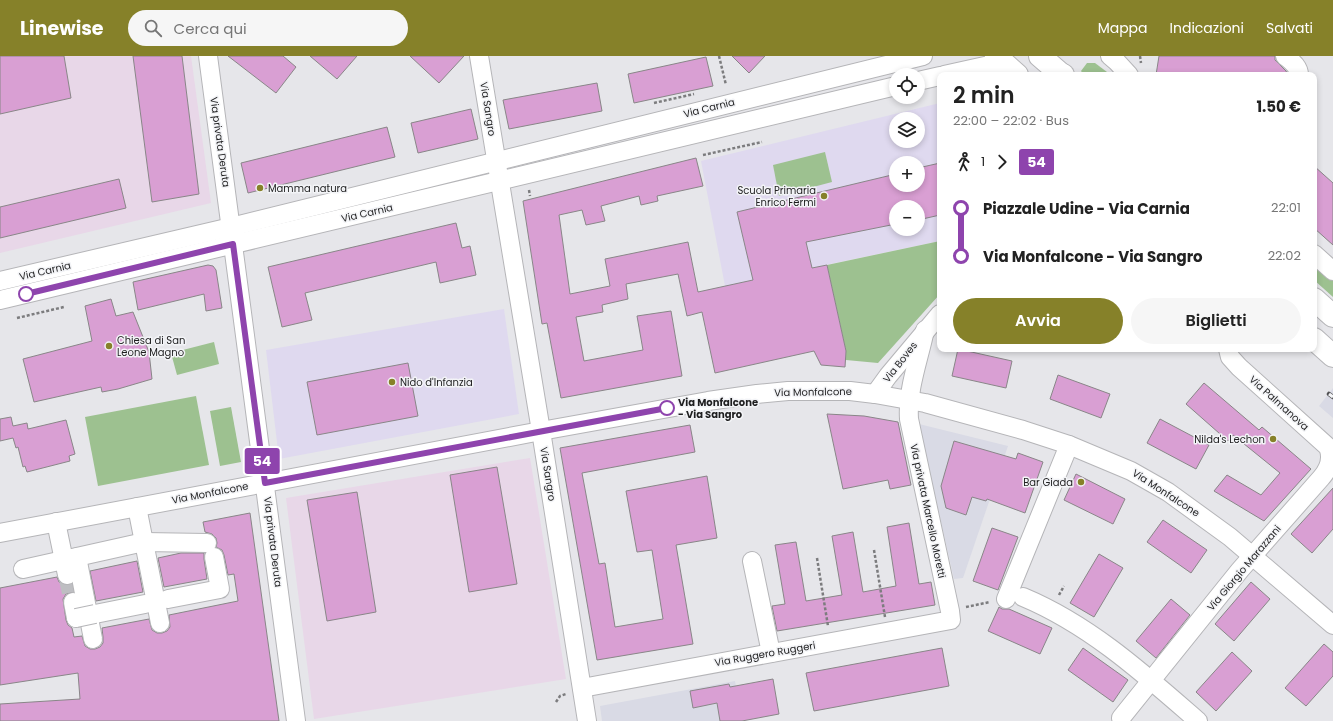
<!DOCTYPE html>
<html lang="it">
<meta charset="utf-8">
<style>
:root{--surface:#fff;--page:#f6f6f6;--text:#222;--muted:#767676;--accent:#868129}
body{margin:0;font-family:Poppins,sans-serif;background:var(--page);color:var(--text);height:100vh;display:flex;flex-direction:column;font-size:15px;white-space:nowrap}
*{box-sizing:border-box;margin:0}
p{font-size:13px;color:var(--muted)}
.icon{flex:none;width:22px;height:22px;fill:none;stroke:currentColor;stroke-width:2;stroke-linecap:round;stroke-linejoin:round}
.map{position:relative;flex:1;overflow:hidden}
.panel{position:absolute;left:937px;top:16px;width:380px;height:280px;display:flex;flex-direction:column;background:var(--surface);border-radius:8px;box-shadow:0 2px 6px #0003}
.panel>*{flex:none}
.badge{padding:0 8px;border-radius:3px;font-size:14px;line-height:26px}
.fabs{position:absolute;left:889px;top:12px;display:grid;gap:8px}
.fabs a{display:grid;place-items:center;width:36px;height:36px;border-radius:50%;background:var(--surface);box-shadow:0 2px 6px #0003;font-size:20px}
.map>.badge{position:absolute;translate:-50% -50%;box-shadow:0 0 0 2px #fff}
.legs{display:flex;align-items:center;gap:6px;height:44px;padding:0 16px;font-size:13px}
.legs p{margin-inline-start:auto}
.summary{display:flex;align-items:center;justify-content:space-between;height:68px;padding:0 16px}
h1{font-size:22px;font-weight:600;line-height:30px}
.cta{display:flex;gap:8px;margin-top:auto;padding:8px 16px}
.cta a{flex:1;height:46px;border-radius:24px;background:var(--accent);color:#fff;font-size:16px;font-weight:600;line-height:46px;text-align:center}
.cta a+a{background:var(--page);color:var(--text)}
ul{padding:0 16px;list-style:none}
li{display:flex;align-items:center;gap:14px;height:48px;font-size:15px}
li i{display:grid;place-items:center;width:6px;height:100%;margin:0 5px;background:currentColor}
li i::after{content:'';width:10px;height:10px;margin:-5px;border:3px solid;border-radius:50%;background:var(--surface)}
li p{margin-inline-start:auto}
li:first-child i{background:linear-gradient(#0000 50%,currentColor 0)}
li:last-child i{background:linear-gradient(currentColor 50%,#0000 0)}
header{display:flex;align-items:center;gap:24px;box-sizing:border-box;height:56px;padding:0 20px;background:var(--accent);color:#fff}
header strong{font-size:19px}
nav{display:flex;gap:22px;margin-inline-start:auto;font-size:14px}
.search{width:280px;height:36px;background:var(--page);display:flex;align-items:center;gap:10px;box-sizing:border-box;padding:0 14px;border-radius:22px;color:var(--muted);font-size:15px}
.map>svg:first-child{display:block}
</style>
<header>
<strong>Linewise</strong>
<div class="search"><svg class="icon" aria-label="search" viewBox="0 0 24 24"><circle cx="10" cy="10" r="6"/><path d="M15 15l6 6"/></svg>Cerca qui</div>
<nav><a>Mappa</a><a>Indicazioni</a><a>Salvati</a></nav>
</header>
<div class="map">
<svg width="1333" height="665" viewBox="0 0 1333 665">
<rect width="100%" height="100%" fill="#e6e6ea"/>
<!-- commercial -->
<g fill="#e8d7e8">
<polygon points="0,0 191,0 211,147 0,197"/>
<polygon points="530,402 566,623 314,663 286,442"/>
</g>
<!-- built -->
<g fill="#d9dae5">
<polygon points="1333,332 1333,362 1319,350"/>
<polygon points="919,368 1008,390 963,522 954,523"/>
<polygon points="735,625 742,665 602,665 600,650"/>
</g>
<!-- education -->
<g fill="#dfd9ef" fill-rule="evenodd">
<path d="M940,47V185L725,230L701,105ZM896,63H918V85H896ZM896,107H918V129H896ZM896,151H918V173H896Z"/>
<polygon points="504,253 519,358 279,403 266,294"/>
</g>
<!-- green -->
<g fill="#9dc190">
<polygon points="1087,7 1095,7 1111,19 1084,19 1081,15"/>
<polygon points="825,96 832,126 779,140 773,109"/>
<polygon points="940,185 940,238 878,307 846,304 846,295 827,209"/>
<polygon points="1314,207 1333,224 1333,241 1314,224"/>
<polygon points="214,286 219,308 177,319 171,297"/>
<polygon points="196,340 209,409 98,430 85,361"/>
<polygon points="231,351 241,406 220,410 210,355"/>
</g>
<!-- building -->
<g fill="#d99fd3" stroke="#898688">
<polygon points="0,0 64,0 71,42 0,58"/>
<polygon points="133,0 182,0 199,138 152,146"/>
<polygon points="228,0 283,0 296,11 276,37"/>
<polygon points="310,0 357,0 337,23"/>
<polygon points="410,0 464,0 439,27"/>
<polygon points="732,0 765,0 749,17"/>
<polygon points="1159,0 1275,0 1275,4 1286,15 1288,19 1156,19"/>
<polygon points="706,1 713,30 634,47 628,18"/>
<polygon points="597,27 602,55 509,73 503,44"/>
<polygon points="471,53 478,83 418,97 411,67"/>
<polygon points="387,71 395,101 248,137 241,107"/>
<polygon points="696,102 703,130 657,140 658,145 641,149 639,140 601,150 605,165 586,169 582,154 559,159 570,238 610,230 605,203 688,186 698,236 753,224 737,156 896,118 896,129 918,129 918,112 940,107 940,159 918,164 918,151 896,151 896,168 806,186 812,212 827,209 846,295 845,311 821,309 814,295 715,317 702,256 687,260 678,218 626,228 628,243 602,249 603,256 576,261 584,305 643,294 637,260 671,255 682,320 561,342 547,267 542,268 523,145"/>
<polygon points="1314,110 1333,127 1333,189 1314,172"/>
<polygon points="119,123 126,152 0,182 0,151"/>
<polygon points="456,167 462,192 470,190 476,219 440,227 436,206 305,237 312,264 282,271 268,211"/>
<polygon points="208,209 213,210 216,214 222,252 206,255 204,238 138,254 133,226"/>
<polygon points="111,243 116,260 133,256 149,296 152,323 118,333 102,336 101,331 34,346 23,303 92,285 85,250"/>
<polygon points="958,293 1012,305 1006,332 952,320"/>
<polygon points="408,307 418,360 317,379 307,326"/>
<polygon points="1058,319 1110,338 1101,362 1050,343"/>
<polygon points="1204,327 1259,374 1262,371 1311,413 1264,465 1214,435 1227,419 1261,439 1280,417 1233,379 1228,385 1186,348"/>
<polygon points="827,358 864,360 898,366 911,429 890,433 888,424 843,433"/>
<polygon points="11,361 13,370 27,367 28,373 66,364 75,398 69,400 70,405 27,416 25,410 23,411 18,391 16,392 13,382 0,385 0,363"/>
<polygon points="1160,363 1209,389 1196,413 1147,387"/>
<polygon points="690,369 695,396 582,417 599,508 605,507 615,571 663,563 652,494 637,496 626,435 707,420 717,482 676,489 693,588 597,604 560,392"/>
<polygon points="954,385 1016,403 1018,397 1043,406 1025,457 987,443 986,445 972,441 966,459 946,452 941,430"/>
<polygon points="497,411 517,528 469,536 450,419"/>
<polygon points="1076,418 1125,443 1113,468 1064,444"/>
<polygon points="1333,432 1333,473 1312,497 1291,478"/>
<polygon points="357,436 376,556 327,565 307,444"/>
<polygon points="250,457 279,665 0,665 0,648 80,643 78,617 0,629 0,532 57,521 59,526 63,529 72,528 73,536 66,538 63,543 66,564 68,569 72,572 74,581 82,580 85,590 90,593 95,593 100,591 103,587 103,581 102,572 149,563 152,574 157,577 162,577 167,575 170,571 169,559 238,545 234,518 228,519 224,499 222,494 216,491 217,487 216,482 212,478 205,476 203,466"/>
<polygon points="1163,464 1207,494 1191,517 1147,486"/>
<polygon points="909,467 919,528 931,526 935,549 777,575 772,550 785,548 775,489 796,486 806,545 842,539 832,480 853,476 863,536 896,530 887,471"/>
<polygon points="992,472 1018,481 998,534 973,525"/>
<polygon points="181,497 204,497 204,503 207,523 164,531 158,502"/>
<polygon points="1099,498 1123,512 1094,561 1070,547"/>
<polygon points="137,505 143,536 96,545 90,515"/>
<polygon points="1251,526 1270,543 1234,585 1215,568"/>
<polygon points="1171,543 1190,559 1156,602 1136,585"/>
<polygon points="999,551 1002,553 1009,553 1052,572 1040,598 988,575"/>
<polygon points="1324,588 1333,596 1333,620 1306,650 1285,632"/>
<polygon points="942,592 949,630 814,655 806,617"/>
<polygon points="1083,592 1128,624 1113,646 1068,614"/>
<polygon points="1232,596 1252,615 1216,655 1196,636"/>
<polygon points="773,623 779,658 742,665 720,665 717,647 693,652 690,635 729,628 730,631"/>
</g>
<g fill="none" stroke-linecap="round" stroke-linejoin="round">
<!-- minor-tunnel -->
<polyline stroke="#bebec2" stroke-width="18" stroke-dasharray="18 9" stroke-linecap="butt" points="67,519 73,546"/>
<!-- minor casing -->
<g stroke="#b5b5b8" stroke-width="20">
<g id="minor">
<polyline points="208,0 296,665"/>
<polyline points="479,0 541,375 587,665"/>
<polyline points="1110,0 1117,6 1129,19"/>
<path d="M1285,0C1291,5 1299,10 1299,19"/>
<polyline points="944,19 1003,6"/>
<polyline points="918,25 940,20"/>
<polyline points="1314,198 1333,215"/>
<polyline points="0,225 231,171 923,0"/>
<polyline points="0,244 896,30"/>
<polyline points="875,338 888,320 940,258"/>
<polyline points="137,451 160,567"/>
<polyline points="56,466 67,519"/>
<polyline points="0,477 541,375 708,345 757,338 788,335 850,335 875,338 925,347 1023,374 1069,389 1131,415 1168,436 1230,481 1333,569"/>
<polyline points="77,501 93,583"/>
<polyline points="752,505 771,597"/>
<polyline points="23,513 144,486 207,487"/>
<path d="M1023,541C1090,569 1144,618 1198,665"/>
<polyline points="168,543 220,533 214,501"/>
<polyline points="1006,543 1069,389"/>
<polyline points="73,546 76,562"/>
<polyline points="95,558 145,548"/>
<path d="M582,632L951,564L950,555L909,363C907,334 919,303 925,274"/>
<path d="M1121,662L1240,514L1321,422C1329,413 1333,403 1328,391L1239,311L1230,301L1228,293"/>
</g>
</g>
<!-- major casing -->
<g stroke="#b5b5b8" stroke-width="24">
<g id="major">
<polyline points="996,0 1017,19"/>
<polyline points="1040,0 1062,19"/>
</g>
</g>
<!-- highway casing -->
<g stroke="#b5b5b8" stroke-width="24">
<g id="highway">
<polyline points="1062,19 1063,19"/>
<polyline points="1314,243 1333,260"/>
<polyline points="1314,283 1333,300"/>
</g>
</g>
<!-- path -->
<g stroke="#7c7c7e" stroke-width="2.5" stroke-dasharray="3 2" stroke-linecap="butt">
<polyline points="719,0 726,29"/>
<polyline points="1140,0 1141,7"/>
<polyline points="654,47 694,38"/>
<polyline points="703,99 762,86"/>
<polyline points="529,134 530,140"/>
<polyline points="17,262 64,251"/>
<polyline points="874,494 885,561"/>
<polyline points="817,502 828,570"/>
<polyline points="1059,539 1064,530"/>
<polyline points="966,551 990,546"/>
<polyline points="556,646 560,640 566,638"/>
</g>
<!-- minor -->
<use href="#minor" stroke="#fff" stroke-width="18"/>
<!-- major -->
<use href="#major" stroke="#fff" stroke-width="22"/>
<!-- highway -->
<use href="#highway" stroke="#fff" stroke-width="22"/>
<!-- rail casing -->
<g stroke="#515153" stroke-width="4.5">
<polyline id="rail" points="1329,338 1333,341"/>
</g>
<!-- rail -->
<use href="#rail" stroke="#f3f4f7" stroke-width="3" stroke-dasharray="9" stroke-linecap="butt"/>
<!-- minor-bridge casing -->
<g stroke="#b5b5b8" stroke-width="20" stroke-linecap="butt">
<polyline id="minor-bridge" points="76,562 95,558"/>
</g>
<!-- minor-bridge -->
<use href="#minor-bridge" stroke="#fff" stroke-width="18"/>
</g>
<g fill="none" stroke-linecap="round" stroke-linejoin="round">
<!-- line-1 casing -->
<g stroke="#fff" stroke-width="9">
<polyline id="line-1" points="26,238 233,188 265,427 667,352"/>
</g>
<!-- line-1 -->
<use href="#line-1" stroke="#8e44ad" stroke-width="6"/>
</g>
<!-- markers -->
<g fill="#868129" stroke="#f3f4f7" stroke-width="1.5">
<circle cx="260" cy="132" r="4"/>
<circle cx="824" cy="140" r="4"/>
<circle cx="109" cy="290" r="4"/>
<circle cx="392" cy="326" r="4"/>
<circle cx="1273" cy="383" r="4"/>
<circle cx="1081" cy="426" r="4"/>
</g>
<g fill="#fff" stroke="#8e44ad" stroke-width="2">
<circle cx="26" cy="238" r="7"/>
<circle cx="667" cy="352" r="7"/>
</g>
<g text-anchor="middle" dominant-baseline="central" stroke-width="3" stroke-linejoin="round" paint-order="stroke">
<!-- street labels -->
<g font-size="10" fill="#1f1f20" stroke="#f3f4f7">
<text transform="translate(709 52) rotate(-14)">Via Carnia</text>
<text transform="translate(488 53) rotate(81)">Via Sangro</text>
<text transform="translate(220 86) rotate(82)">Via privata Deruta</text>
<text transform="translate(367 157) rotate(-13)">Via Carnia</text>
<text transform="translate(45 215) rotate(-13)">Via Carnia</text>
<text transform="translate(900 306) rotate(-52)">Via Boves</text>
<text transform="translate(813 336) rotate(-1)">Via Monfalcone</text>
<text transform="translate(1279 347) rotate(42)">Via Palmanova</text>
<text transform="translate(548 418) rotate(81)">Via Sangro</text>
<text transform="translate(210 437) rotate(-11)">Via Monfalcone</text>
<text transform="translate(1166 437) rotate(33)">Via Monfalcone</text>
<text transform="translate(928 455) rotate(78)">Via privata Marcello Moretti</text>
<text transform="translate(273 486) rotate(83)">Via privata Deruta</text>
<text transform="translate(1244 512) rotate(-50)">Via Giorgio Marazzani</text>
<text transform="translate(765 598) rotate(-10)">Via Ruggero Ruggeri</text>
</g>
<!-- poi labels -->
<g font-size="10" fill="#1f1f20" stroke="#f3f4f7" text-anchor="start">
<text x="268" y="132">Mamma natura</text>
<text x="816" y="134" text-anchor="end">Scuola Primaria<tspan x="816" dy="12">Enrico Fermi</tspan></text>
<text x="117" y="284">Chiesa di San<tspan x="117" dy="12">Leone Magno</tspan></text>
<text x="400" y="326">Nido d'Infanzia</text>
<text x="1265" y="383" text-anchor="end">Nilda's Lechon</text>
<text x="1073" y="426" text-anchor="end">Bar Giada</text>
</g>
<!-- stop labels -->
<g font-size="10" font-weight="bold" fill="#1f1f20" stroke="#f3f4f7" text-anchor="start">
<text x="678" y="346">Via Monfalcone<tspan x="678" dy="12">- Via Sangro</tspan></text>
</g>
</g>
</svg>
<div class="fabs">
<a><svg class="icon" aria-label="locate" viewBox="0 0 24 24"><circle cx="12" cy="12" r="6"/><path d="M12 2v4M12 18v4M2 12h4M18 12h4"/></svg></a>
<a><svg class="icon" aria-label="layers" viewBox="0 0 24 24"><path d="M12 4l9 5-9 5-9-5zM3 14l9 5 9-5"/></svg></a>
<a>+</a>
<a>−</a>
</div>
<b class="badge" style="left:262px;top:405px;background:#8e44ad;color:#fff">54</b>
<section class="panel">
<div class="summary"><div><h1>2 min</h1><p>22:00 – 22:02 · Bus</p></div><b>1.50 €</b></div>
<div class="legs"><svg class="icon" aria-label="walk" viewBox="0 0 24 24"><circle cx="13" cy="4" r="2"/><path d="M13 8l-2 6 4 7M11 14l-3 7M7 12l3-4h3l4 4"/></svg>1<svg class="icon" aria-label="forward" viewBox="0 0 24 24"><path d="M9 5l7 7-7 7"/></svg><b class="badge" style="background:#8e44ad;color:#fff">54</b></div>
<ul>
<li><i style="color:#8e44ad"></i><b>Piazzale Udine - Via Carnia</b><p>22:01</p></li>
<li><i style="color:#8e44ad"></i><b>Via Monfalcone - Via Sangro</b><p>22:02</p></li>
</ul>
<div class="cta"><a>Avvia</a><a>Biglietti</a></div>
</section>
</div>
